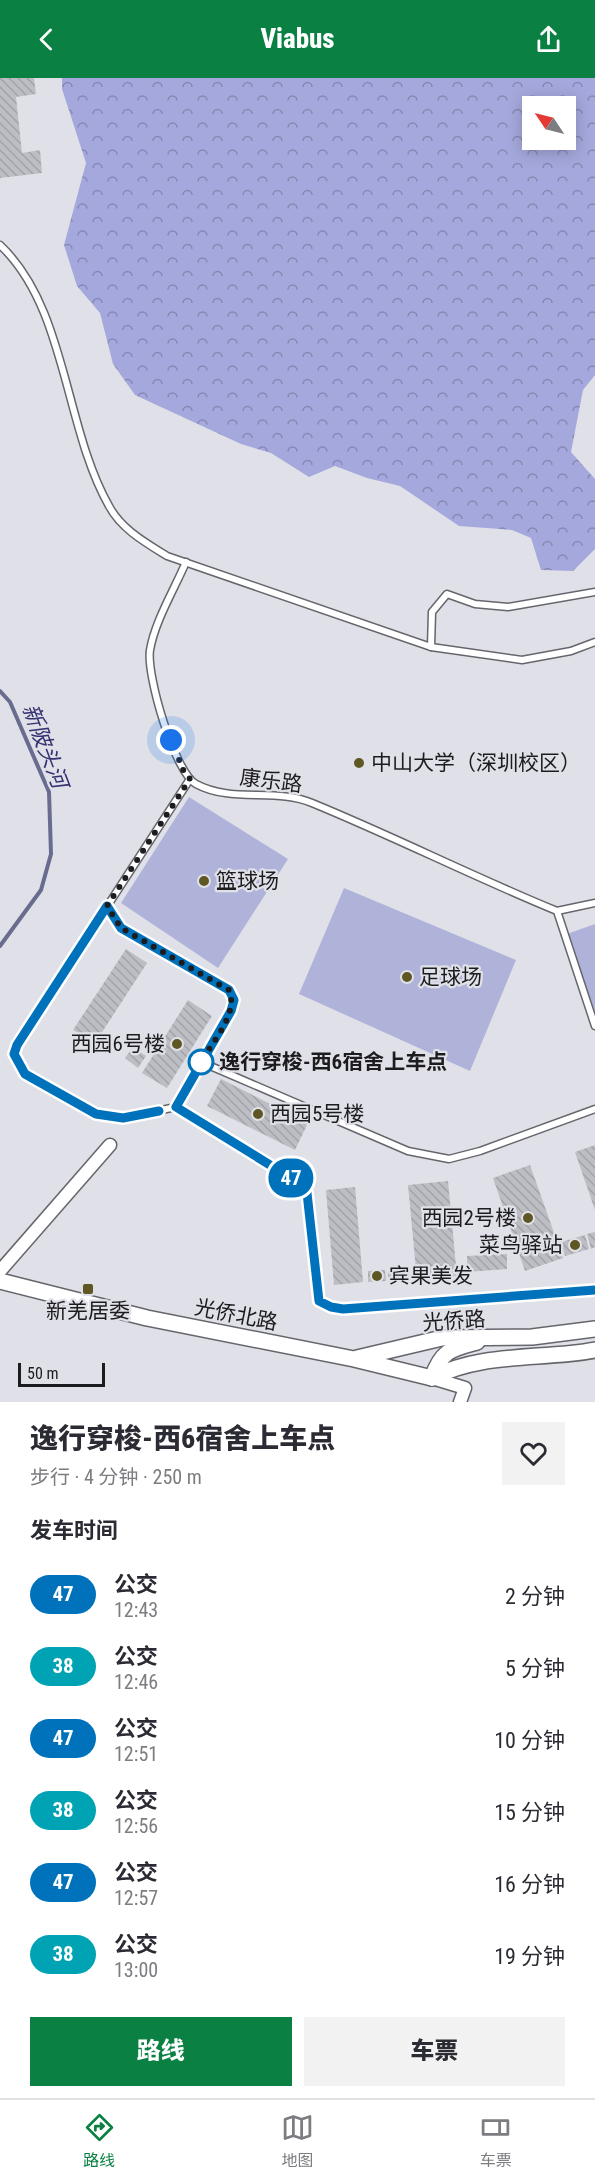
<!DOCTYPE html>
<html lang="zh">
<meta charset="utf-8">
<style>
:root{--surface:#fff;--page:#f2f2f3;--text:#2b2b33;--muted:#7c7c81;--line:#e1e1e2;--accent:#0b8043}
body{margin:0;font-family:"Roboto Condensed","Noto Sans SC",sans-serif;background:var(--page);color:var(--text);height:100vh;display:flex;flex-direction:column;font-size:22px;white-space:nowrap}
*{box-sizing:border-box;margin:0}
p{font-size:20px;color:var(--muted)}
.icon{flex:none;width:33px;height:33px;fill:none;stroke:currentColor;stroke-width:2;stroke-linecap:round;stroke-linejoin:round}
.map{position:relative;height:1324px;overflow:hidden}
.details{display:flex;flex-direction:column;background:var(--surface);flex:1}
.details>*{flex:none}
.badge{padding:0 12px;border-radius:20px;font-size:21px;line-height:39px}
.needle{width:39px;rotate:305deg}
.tools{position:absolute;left:522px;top:18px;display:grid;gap:12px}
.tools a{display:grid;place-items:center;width:54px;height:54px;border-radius:0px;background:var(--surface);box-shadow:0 3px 15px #0003;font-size:30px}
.scale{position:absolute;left:18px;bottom:15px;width:87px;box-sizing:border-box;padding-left:6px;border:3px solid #1c1c1e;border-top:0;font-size:16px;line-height:21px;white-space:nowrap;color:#1c1c1e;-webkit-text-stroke:4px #e0e1e8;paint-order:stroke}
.you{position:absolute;width:30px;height:30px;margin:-15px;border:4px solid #fff;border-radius:50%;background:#1a73e8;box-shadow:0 0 0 9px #1a73e833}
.map>.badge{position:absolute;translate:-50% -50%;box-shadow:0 0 0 3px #fff}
h2{padding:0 30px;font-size:22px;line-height:54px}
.round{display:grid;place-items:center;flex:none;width:63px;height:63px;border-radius:0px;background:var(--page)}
.headline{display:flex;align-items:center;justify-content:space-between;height:102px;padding:0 30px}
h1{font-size:28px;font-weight:800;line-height:45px}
.button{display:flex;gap:12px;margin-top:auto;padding:12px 30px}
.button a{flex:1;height:69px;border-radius:0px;background:var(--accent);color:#fff;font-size:24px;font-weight:800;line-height:69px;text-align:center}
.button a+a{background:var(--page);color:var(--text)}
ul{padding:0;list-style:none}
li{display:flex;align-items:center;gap:18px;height:72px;padding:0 30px}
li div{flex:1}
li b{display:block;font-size:22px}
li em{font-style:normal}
li .badge{min-width:66px;font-weight:700;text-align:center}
header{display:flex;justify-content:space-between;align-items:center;height:78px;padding:0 30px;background:var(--accent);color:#fff;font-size:27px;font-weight:800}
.menu{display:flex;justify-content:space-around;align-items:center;height:84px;border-top:2px solid var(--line);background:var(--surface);font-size:16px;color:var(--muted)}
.menu a{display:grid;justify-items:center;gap:3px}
.menu .current{color:var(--accent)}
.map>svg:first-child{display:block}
</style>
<header><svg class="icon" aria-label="back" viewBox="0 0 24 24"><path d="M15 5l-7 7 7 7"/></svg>Viabus<svg class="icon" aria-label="share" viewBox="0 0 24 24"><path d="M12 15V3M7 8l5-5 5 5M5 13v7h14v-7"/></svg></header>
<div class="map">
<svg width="595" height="1324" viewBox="0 0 595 1324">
<defs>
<pattern id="forest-crowns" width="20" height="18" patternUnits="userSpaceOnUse" patternTransform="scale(1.5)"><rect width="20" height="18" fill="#a5a8dc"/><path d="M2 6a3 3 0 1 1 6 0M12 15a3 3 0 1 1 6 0" fill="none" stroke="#8688b2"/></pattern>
<pattern id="building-back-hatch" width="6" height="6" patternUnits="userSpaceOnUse" patternTransform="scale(1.5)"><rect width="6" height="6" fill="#bdbec4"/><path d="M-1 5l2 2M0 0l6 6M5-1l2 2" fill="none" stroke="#a2a3a8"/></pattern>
</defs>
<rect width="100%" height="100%" fill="#e0e1e8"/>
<!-- forest -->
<path fill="url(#forest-crowns)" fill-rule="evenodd" d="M62,0H595V297L583,312L571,374L595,401V471L573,493L541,492L531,460L512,452L459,448L400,408L367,400L335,388L309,399L271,375L241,366L135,317L113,286L100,235L77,208L64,167L86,85L62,11ZM532,28H566V62H532Z"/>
<!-- garden -->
<g fill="#b0b3d9">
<polygon points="189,719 288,781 218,890 121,825"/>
<polygon points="344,810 516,882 470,993 299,916"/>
<polygon points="595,846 595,936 567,856"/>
</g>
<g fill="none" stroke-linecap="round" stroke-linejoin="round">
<!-- stream -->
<polyline stroke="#6a6c8f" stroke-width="4" points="0,613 10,624 49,714 51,776 41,812 0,868"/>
</g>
<!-- building -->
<g fill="url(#building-back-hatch)">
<polygon points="0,0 34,0 36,16 16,19 22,75 40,72 42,95 0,100"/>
<polygon points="126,871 147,885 95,965 73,952"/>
<polygon points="188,922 212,938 167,1010 142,995"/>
<polygon points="133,969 146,978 138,990 125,980"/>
<polygon points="221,1001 308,1045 295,1072 207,1028"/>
<polygon points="595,1067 595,1132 575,1074"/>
<polygon points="530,1087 563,1180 525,1193 493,1100"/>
<polygon points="448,1103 457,1198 417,1202 408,1107"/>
<polygon points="355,1109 363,1204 334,1207 326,1112"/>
<polygon points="595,1154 595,1169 591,1171 587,1156"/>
<polygon points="585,1157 589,1171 565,1178 561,1164"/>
<polygon points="507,1176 507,1191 467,1194 467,1178"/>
<polygon points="385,1192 386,1203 368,1204 368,1193"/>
<polygon points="405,1192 405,1203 388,1203 388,1193"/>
</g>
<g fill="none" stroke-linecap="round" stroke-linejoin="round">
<!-- service casing -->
<g stroke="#65666c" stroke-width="9">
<g id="service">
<path d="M0,167C67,230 64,349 109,428C121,451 146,465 167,478L431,569L522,582L571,573L595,564"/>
<path d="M186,484C174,512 155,543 150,572C146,597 175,695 196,706C231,725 276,710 312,725C395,759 474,799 557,833L595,825"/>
<polyline points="431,569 432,534 447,516 475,526 508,529 595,514"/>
<polyline points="190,701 17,967 14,976 25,996 96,1036 123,1040 176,1029 296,1103 307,1115 319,1223 331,1229 343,1231 595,1211"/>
<polyline points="107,828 121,850 229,912 234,922 231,933 176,1029"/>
<polyline points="557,833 595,948"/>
<polyline points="201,984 408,1073 449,1081 480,1073 595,1031"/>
</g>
</g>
<!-- minor casing -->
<g stroke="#65666c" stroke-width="15">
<g id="minor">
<polyline points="0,1193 110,1067"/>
<polyline points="432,1300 465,1310 460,1324"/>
</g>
</g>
<!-- tertiary casing -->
<g stroke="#65666c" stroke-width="18">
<g id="tertiary">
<polyline points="0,1203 147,1240 354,1281 432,1300"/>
<polyline points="357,1280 442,1260 532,1259 595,1251"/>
<path d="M432,1300C481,1274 541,1282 595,1272"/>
<path d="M432,1300C442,1272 451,1271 477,1264"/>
</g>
</g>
<!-- service -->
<use href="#service" stroke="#fff" stroke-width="6"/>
<!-- minor -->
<use href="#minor" stroke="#fff" stroke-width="12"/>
<!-- tertiary -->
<use href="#tertiary" stroke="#fff" stroke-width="15"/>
</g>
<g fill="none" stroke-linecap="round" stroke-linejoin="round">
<!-- line casing -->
<g stroke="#fff" stroke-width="14">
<polyline id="line" points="159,1033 123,1040 96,1036 25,996 14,976 17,967 107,828 121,850 229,912 234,922 231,933 176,1029 296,1103 307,1115 319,1223 331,1229 343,1231 595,1212"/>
</g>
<!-- line -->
<use href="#line" stroke="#0072bc" stroke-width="9"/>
<!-- walk -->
<path stroke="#1c1c1e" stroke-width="6" stroke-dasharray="0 10.8" d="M171,662L184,694L190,701L107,828L121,850L229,912C239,936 212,964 201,984"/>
</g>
<!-- markers -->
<g fill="#5e5723" stroke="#e0e1e8" stroke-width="2">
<circle cx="359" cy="685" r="6"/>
<circle cx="204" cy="803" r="6"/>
<circle cx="407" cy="899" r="6"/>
<circle cx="177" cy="966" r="6"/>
<circle cx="258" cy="1036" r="6"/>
<circle cx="528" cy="1140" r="6"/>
<circle cx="575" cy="1167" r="6"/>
<circle cx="377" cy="1198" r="6"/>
<rect x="82" y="1205" width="12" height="12" rx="3"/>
</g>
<circle fill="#fff" stroke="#0072bc" stroke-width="3" cx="201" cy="984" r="12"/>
<g text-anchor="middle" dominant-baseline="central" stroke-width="4.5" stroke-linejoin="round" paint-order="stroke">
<!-- poi labels -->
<g font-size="21" fill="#1c1c1e" stroke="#e0e1e8" text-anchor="start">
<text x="371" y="685">中山大学（深圳校区）</text>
<text x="216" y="803">篮球场</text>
<text x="419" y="899">足球场</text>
<text x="165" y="966" text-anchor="end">西园6号楼</text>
<text x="270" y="1036">西园5号楼</text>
<text x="516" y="1140" text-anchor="end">西园2号楼</text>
<text x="563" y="1167" text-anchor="end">菜鸟驿站</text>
<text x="389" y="1198">宾果美发</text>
<text x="88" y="1233" text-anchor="middle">新羌居委</text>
</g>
<!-- street labels -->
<g font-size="21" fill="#1c1c1e" stroke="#e0e1e8">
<text transform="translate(271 703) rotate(7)">康乐路</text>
<text transform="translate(236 1237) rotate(11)">光侨北路</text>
<text transform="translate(454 1243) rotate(-4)">光侨路</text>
</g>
<!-- stop labels -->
<g font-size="21" font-weight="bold" fill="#1c1c1e" stroke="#e0e1e8" text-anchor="start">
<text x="219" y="984">逸行穿梭-西6宿舍上车点</text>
</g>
<!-- water labels -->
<g font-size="22" font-style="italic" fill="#353271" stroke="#e0e1e8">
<text transform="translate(45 668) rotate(69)">新陂头河</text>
</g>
</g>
</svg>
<div class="tools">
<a><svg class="needle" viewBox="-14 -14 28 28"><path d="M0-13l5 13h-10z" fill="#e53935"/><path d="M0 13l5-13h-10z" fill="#7c7c81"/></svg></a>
</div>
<div class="scale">50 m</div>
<div class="you" style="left:171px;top:662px"></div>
<b class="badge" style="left:291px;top:1100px;background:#0072bc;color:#fff">47</b>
</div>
<section class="details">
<div class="headline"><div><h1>逸行穿梭-西6宿舍上车点</h1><p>步行 · 4 分钟 · 250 m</p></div><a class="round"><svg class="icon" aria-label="heart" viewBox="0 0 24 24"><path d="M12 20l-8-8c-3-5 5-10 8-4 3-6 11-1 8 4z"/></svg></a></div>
<h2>发车时间</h2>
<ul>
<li><span class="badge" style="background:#0072bc;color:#fff">47</span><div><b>公交</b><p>12:43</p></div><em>2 分钟</em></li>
<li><span class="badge" style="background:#00a3b4;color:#fff">38</span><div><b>公交</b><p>12:46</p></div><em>5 分钟</em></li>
<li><span class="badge" style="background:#0072bc;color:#fff">47</span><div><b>公交</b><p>12:51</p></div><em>10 分钟</em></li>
<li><span class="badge" style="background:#00a3b4;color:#fff">38</span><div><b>公交</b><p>12:56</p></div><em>15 分钟</em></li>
<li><span class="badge" style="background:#0072bc;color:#fff">47</span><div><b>公交</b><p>12:57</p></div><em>16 分钟</em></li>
<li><span class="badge" style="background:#00a3b4;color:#fff">38</span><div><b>公交</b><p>13:00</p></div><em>19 分钟</em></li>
</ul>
<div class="button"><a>路线</a><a>车票</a></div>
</section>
<nav class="menu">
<a class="current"><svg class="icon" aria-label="directions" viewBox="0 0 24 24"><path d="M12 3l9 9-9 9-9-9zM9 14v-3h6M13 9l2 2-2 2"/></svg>路线</a>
<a><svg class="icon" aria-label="map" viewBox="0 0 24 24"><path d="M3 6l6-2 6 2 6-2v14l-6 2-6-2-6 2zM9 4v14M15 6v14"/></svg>地图</a>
<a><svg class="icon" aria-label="tickets" viewBox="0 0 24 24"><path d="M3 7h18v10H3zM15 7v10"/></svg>车票</a>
</nav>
